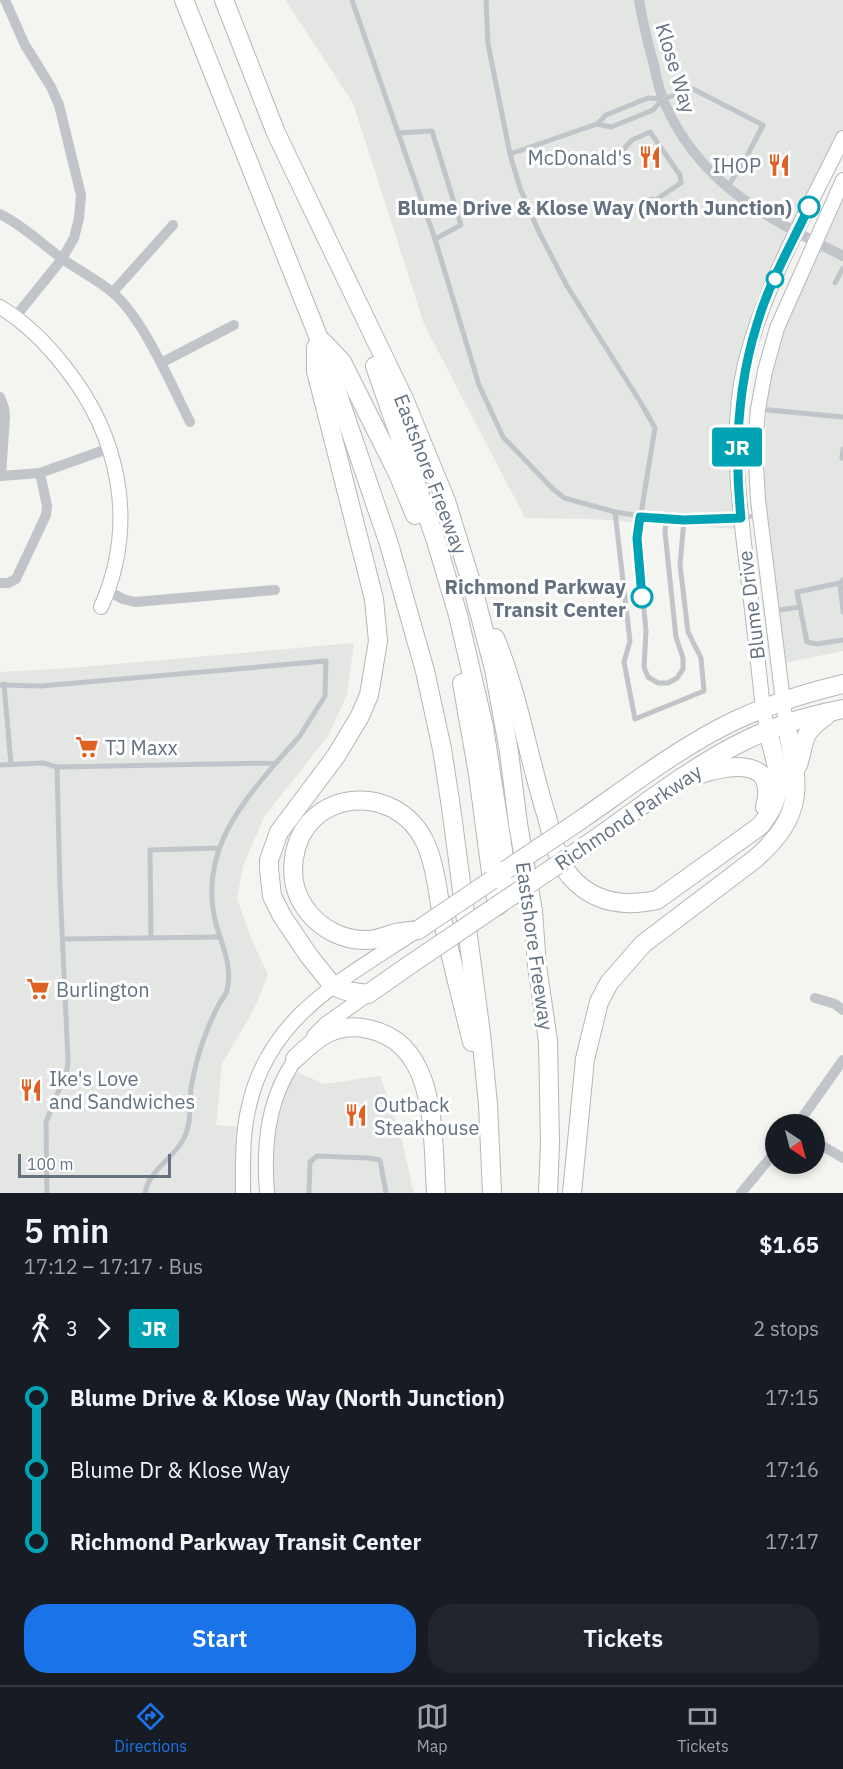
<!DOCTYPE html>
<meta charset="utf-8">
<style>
:root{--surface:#171b24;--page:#20242c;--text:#f1f3f6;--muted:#9ea1a6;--line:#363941;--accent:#1a73e8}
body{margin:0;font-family:"IBM Plex Sans",sans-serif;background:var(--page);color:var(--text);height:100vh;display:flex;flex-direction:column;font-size:22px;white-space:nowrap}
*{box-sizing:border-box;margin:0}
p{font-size:20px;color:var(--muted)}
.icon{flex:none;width:33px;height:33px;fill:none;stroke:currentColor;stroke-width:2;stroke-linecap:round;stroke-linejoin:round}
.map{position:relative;height:1193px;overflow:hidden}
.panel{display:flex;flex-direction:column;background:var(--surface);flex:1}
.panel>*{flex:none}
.badge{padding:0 12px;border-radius:4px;font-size:21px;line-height:39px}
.needle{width:39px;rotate:144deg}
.tools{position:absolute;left:765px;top:1114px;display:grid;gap:12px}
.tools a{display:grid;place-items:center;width:60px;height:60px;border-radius:50%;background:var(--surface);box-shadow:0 3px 9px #0003;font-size:30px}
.scale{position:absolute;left:18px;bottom:15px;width:153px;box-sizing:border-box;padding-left:6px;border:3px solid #637181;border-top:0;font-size:16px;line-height:21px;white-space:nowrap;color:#637181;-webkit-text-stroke:4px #fff;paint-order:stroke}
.map>.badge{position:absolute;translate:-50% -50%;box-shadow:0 0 0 3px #fff}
.legs{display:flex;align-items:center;gap:9px;height:66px;padding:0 24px;font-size:20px}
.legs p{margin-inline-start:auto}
.headline{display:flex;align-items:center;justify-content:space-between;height:102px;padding:0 24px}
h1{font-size:33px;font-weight:600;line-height:45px}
.primary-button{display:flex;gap:12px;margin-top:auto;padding:12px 24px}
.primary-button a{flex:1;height:69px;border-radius:24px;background:var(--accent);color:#fff;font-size:24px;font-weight:600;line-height:69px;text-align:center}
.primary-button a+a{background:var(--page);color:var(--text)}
ul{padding:0 24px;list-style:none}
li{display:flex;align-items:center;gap:21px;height:72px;font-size:22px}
li i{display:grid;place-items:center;width:9px;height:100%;margin:0 8px;background:currentColor}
li i::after{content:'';width:15px;height:15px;margin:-8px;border:4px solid;border-radius:50%;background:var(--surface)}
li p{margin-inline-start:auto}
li:first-child i{background:linear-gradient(#0000 50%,currentColor 0)}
li:last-child i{background:linear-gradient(currentColor 50%,#0000 0)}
.tabs{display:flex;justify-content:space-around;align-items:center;height:84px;border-top:2px solid var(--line);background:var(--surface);font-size:16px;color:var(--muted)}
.tabs a{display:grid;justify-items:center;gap:3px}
.tabs .on{color:var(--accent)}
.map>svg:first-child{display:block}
</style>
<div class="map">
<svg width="843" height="1193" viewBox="0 0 843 1193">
<rect width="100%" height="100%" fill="#f4f4f0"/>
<!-- built -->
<g fill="#e4e6e4">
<polygon points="285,0 843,0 843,129 757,298 738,369 738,529 590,519 525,518 424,324 353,103"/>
<polygon points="843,191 843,651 779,664 763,515 767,387 775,347"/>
<polygon points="354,643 347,695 328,736 264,817 243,866 237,899 251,938 268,975 254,1009 222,1064 216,1125 240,1127 240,1193 0,1193 0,672 71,668"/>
<polygon points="295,1071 324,1084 380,1076 400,1132 414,1193 273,1193 271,1158 278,1110"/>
</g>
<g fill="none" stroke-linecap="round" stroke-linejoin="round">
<!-- secondary casing -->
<g stroke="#b4b8bc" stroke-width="16">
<g id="secondary">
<path d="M0,307C25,322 46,343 64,366C120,436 138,524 101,607"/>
<polyline points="786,725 758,500 755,448 758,409 765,371 777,328 843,180"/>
<path d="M768,732L763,709C758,662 753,615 747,568C739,501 729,431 745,364C764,286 808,210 843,138"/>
<polyline points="314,1036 326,1024 368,994"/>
<path d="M243,1193C243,1164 242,1134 249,1106C269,1015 346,978 416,931"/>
<path d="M267,1193C263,1143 268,1094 300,1053"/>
</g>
</g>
<!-- highway casing -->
<g stroke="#b4b7ba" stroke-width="20">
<g id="highway">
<polyline points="184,0 318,336 389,544 425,671 442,749 451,807 481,1034 488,1104 492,1193"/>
<polyline points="224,0 276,133 404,399 446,501 472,585 494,669 509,752 518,824 533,911 537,966 548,1041 550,1144 548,1193"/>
<polyline points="323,342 342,362 398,474 415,515"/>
<polyline points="316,347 316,371 374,599 378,641 369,695 360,716 336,756 279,832 269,860 269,869 272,896 282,916 309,956 333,986 346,991 368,994 411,964"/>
<polyline points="375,366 436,541 458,615 484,727 506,870 512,896"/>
<path d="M495,638C519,695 528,758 547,817C552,837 557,860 570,876C593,903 625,907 657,900L760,826C788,792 778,771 768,732"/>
<polyline points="462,683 478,774 492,880 498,906"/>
<path d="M798,765C806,739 801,733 826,716"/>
<path d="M701,774C732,764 778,758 765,807"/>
<path d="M582,819C631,785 680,747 734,721C768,705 805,693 843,684"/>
<path d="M591,842C640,808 688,769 742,742C772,727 809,715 843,709"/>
<path d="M418,930C410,931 403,932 395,933C385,936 375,941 364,940C343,940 322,929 309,913C295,896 291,879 294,858C304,789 395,780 425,842C436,866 438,896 443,922C452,962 462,1002 472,1042"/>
<path d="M295,1059C317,1037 336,1022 368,1029C439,1043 432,1137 436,1193"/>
<path d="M572,1193L585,1059L599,1002L609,983L643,944L755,859C805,815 800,785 786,725"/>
</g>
</g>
<!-- lane -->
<g stroke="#c1c4c8" stroke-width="5">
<polyline points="352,0 435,239 479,385 503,437 552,488 564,498 615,512 666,520 758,516"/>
<polyline points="486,0 488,44 510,154 520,188 538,230 567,286 641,403 655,428 637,538 646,631 644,667 648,677 658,683 668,683 677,678 683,669 683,658 676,637 665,532 666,520"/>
<polyline points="597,124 611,127 653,110 662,100"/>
<polyline points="398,133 432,131 461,225 435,239"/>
<polyline points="510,154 597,124 606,115 648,98 663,99 693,89 763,125 745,160 728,186"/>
<polyline points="616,158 632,140 650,132 680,175 681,183 657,199 642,200"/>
<polyline points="835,283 843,268"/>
<polyline points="758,409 843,417"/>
<polyline points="842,458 843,449"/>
<polyline points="615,512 630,641 624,662 635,719 704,691 701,658 688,632 680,565 684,520"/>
<polyline points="843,580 840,583 797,592 807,642 817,644 843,640"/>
<polyline points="840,583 843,612"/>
<polyline points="773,611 800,607"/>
<polyline points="4,684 11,764"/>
<polyline points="0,685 41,686 326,661 325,696 299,737 276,763 57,767"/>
<polyline points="0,765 43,763 57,767 60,887 68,1060 67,1070 46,1122 47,1193"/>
<polyline points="151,938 150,850 219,848"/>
<polyline points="63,939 220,937"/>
<path d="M145,1193C150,1168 174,1159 184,1138C192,1123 189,1105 191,1088C193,1078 195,1067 198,1057C203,1039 210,1022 218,1006C220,1001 226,996 227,990C233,967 222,945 216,924C199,858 235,811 275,764"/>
<polyline points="309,1193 310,1162 317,1156 369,1158 380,1160 386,1193"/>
</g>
<!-- street -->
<g stroke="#c1c4c8" stroke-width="10">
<polyline points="5,0 25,45 51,87 59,105 81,195 79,218 74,238 62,259 16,316"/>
<path d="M639,0C642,20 647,39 652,58C656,72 658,88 664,102C700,185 766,217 843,256"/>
<path d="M0,214C22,225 40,242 60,257C77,270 97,279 113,293C143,318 172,386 190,422"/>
<polyline points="113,292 173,225"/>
<polyline points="161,363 234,325"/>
<polyline points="0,397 4,408 5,417 1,476"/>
<polyline points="0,476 40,473 110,448"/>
<polyline points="0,583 8,583 16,579 46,515 47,506 40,473"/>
<polyline points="108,591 123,599 135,602 275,590"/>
<polyline points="815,998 835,1004 843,1010"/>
<polyline points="797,1125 843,1060"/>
<polyline points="814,1141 843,1158"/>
<polyline points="741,1193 776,1151"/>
</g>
<!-- secondary -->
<use href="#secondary" stroke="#fff" stroke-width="14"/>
<!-- highway -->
<use href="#highway" stroke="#fff" stroke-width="18"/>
<!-- highway-bridge casing -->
<g stroke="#b4b7ba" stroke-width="20" stroke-linecap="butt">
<g id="highway-bridge">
<polyline points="506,870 582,819"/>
<polyline points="418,930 492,880"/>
<polyline points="411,964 591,842"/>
</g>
</g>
<!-- highway-bridge -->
<use href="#highway-bridge" stroke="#fff" stroke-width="18"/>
</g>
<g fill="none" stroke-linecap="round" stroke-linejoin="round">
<!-- line-1 casing -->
<g stroke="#fff" stroke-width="14">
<path id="line-1" d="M642,597L637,538L640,517L684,520L741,518C734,452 737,388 757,324C769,283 791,245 809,207"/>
</g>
<!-- line-1 -->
<use href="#line-1" stroke="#00a3b4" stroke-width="9"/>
</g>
<!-- icons -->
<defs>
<g id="restaurant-bare" transform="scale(1.8)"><path d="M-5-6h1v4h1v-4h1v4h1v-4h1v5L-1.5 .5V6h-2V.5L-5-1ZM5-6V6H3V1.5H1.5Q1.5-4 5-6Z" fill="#e06124" stroke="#fff" stroke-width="2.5" paint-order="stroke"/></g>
<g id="supermarket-bare" transform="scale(1.8)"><path d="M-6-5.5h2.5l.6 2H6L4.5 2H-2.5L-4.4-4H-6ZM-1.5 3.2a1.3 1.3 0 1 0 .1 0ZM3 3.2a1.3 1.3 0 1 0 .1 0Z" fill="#e06124" stroke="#fff" stroke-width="2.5" paint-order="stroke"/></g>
</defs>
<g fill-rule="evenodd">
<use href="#restaurant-bare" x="650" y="157"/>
<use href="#restaurant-bare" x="779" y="165"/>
<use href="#supermarket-bare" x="87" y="747"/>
<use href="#supermarket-bare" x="38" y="989"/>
<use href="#restaurant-bare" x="31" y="1090"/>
<use href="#restaurant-bare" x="356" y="1115"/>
</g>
<!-- markers -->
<g fill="#fff" stroke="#00a3b4" stroke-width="3">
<circle cx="809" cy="207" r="10"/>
<circle cx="775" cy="279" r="8"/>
<circle cx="642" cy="597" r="10"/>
</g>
<g text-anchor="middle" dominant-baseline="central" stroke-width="6" stroke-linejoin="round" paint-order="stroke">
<!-- street labels -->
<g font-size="20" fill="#637181" stroke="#fff">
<text transform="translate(676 68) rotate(73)">Klose Way</text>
<text transform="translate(431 474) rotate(69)">Eastshore Freeway</text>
<text transform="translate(751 605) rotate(-97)">Blume Drive</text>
<text transform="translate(628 817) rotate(-34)">Richmond Parkway</text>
<text transform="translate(535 946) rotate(82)">Eastshore Freeway</text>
</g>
<!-- poi labels -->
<g font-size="20" fill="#637181" stroke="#fff" text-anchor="start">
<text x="632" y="157" text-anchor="end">McDonald's</text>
<text x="761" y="165" text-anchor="end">IHOP</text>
<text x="105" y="747">TJ Maxx</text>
<text x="56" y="989">Burlington</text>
<text x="49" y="1078">Ike's Love<tspan x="49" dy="23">and Sandwiches</tspan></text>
<text x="374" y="1104">Outback<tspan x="374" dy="23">Steakhouse</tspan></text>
</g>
<!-- stop labels -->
<g font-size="20" font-weight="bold" fill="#637181" stroke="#fff" text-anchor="end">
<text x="792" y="207">Blume Drive &amp; Klose Way (North Junction)</text>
<text x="626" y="586">Richmond Parkway<tspan x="626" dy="23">Transit Center</tspan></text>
</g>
</g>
</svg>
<div class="tools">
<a><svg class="needle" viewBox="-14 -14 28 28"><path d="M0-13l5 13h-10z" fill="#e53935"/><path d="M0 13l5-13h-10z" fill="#9ea1a6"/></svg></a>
</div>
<div class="scale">100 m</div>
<b class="badge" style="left:737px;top:447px;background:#00a3b4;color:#fff">JR</b>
</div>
<section class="panel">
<div class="headline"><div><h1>5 min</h1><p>17:12 – 17:17 · Bus</p></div><b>$1.65</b></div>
<div class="legs"><svg class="icon" aria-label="walk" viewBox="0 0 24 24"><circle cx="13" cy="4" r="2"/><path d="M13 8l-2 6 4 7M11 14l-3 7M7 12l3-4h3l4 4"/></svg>3<svg class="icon" aria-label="forward" viewBox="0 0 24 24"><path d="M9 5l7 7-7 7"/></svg><b class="badge" style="background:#00a3b4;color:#fff">JR</b><p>2 stops</p></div>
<ul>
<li><i style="color:#00a3b4"></i><b>Blume Drive &amp; Klose Way (North Junction)</b><p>17:15</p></li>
<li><i style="color:#00a3b4"></i><span>Blume Dr &amp; Klose Way</span><p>17:16</p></li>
<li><i style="color:#00a3b4"></i><b>Richmond Parkway Transit Center</b><p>17:17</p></li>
</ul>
<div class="primary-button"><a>Start</a><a>Tickets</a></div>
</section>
<nav class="tabs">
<a class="on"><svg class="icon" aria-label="directions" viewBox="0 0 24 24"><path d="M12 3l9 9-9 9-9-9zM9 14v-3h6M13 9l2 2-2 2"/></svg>Directions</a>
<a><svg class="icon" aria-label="map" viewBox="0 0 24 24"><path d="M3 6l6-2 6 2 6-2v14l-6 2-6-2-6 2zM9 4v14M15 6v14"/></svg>Map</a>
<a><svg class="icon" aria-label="tickets" viewBox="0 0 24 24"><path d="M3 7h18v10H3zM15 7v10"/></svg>Tickets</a>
</nav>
